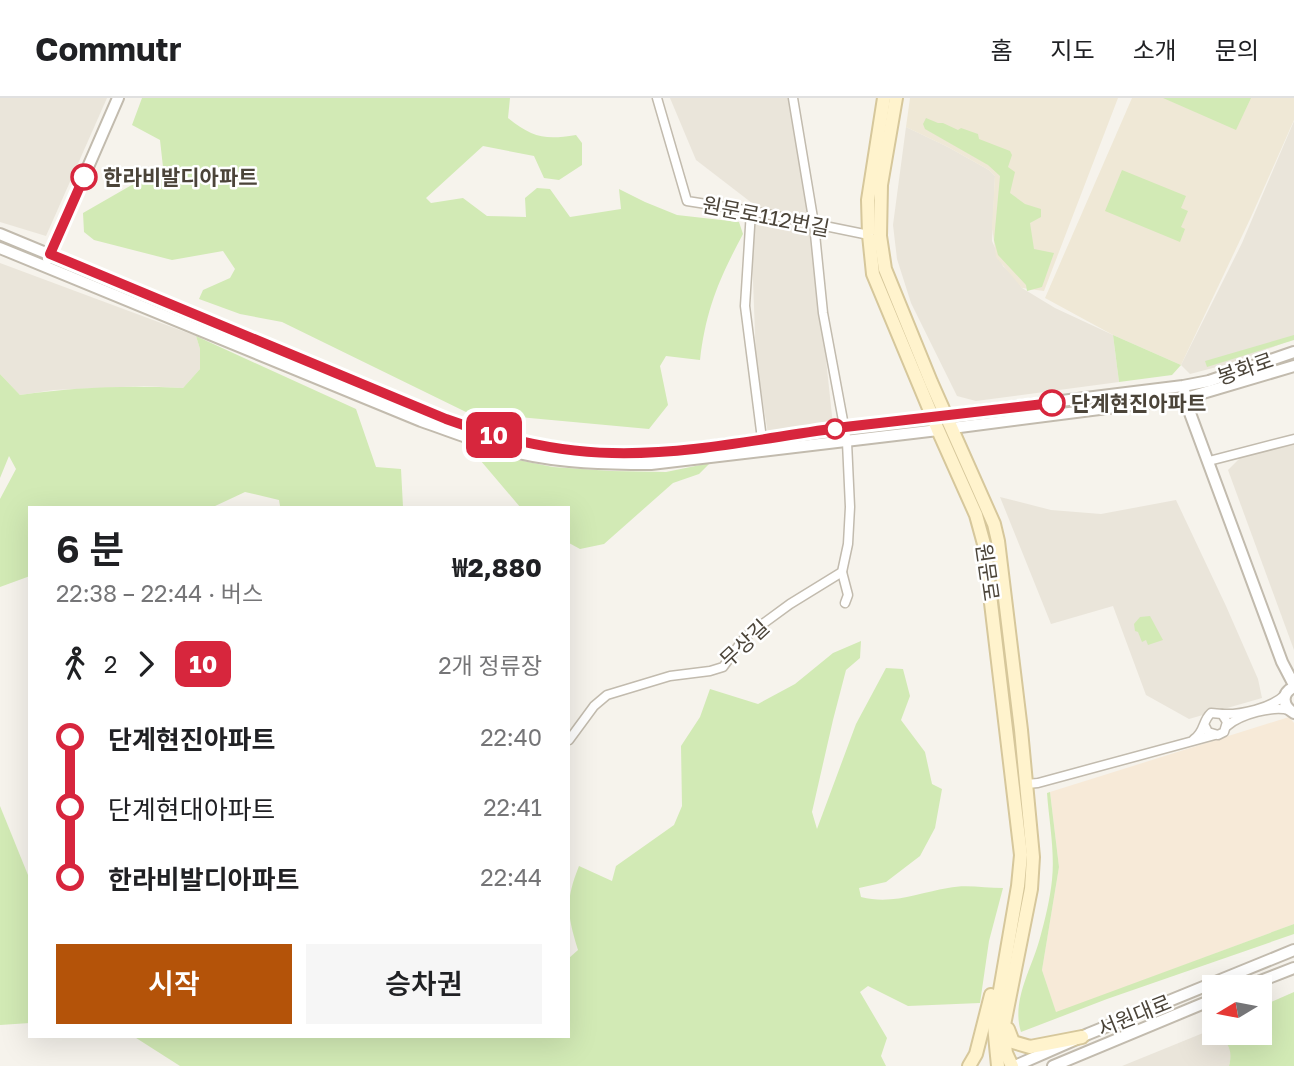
<!DOCTYPE html>
<html lang="ko">
<meta charset="utf-8">
<style>
:root{--surface:#fff;--page:#f6f6f6;--text:#202124;--muted:#757577;--line:#e0e0e0;--accent:#b45309}
body{margin:0;font-family:"Golos Text","Noto Sans KR",sans-serif;background:var(--page);color:var(--text);height:100vh;display:flex;flex-direction:column;font-size:26px;white-space:nowrap}
*{box-sizing:border-box;margin:0}
p{font-size:23px;color:var(--muted)}
.icon{flex:none;width:38px;height:38px;fill:none;stroke:currentColor;stroke-width:2;stroke-linecap:round;stroke-linejoin:round}
.map{position:relative;flex:1;overflow:hidden}
.side{position:absolute;left:28px;top:408px;width:542px;height:532px;display:flex;flex-direction:column;background:var(--surface);border-radius:0px;box-shadow:0 7px 28px #0002}
.side>*{flex:none}
.badge{padding:0 14px;border-radius:10px;font-size:24px;line-height:46px}
.needle{width:46px;rotate:260deg}
.buttons{position:absolute;left:1202px;top:877px;display:grid;gap:14px}
.buttons a{display:grid;place-items:center;width:70px;height:70px;border-radius:0px;background:var(--surface);box-shadow:0 7px 28px #0002;font-size:35px}
.map>.badge{position:absolute;translate:-50% -50%;box-shadow:0 0 0 4px #fff}
.legs{display:flex;align-items:center;gap:10px;height:77px;padding:0 28px;font-size:23px}
.legs p{margin-inline-start:auto}
.head{display:flex;align-items:center;justify-content:space-between;height:119px;padding:0 28px}
h1{font-size:38px;font-weight:600;line-height:52px}
.cta{display:flex;gap:14px;margin-top:auto;padding:14px 28px}
.cta a{flex:1;height:80px;border-radius:0px;background:var(--accent);color:#fff;font-size:28px;font-weight:600;line-height:80px;text-align:center}
.cta a+a{background:var(--page);color:var(--text)}
ul{padding:0 28px;list-style:none}
li{display:flex;align-items:center;gap:24px;height:70px;font-size:26px}
li i{display:grid;place-items:center;width:10px;height:100%;margin:0 9px;background:currentColor}
li i::after{content:'';width:18px;height:18px;margin:-9px;border:5px solid;border-radius:50%;background:var(--surface)}
li p{margin-inline-start:auto}
li:first-child i{background:linear-gradient(#0000 50%,currentColor 0)}
li:last-child i{background:linear-gradient(currentColor 50%,#0000 0)}
header{display:flex;align-items:center;gap:42px;box-sizing:border-box;height:98px;padding:0 35px;background:var(--surface);border-bottom:2px solid var(--line)}
header strong{font-size:33px}
nav{display:flex;gap:38px;margin-inline-start:auto;font-size:24px}
.map>svg:first-child{display:block}
</style>
<header>
<strong>Commutr</strong>
<nav><a>홈</a><a>지도</a><a>소개</a><a>문의</a></nav>
</header>
<div class="map">
<svg width="1294" height="968" viewBox="0 0 1294 968">
<rect width="100%" height="100%" fill="#f6f3ec"/>
<!-- residential -->
<g fill="#eae5da">
<polygon points="0,0 107,0 46,138 0,124"/>
<polygon points="670,0 792,0 810,122 761,112 696,62"/>
<polygon points="1294,23 1294,241 1232,265 1190,276 1181,267 1242,145"/>
<polygon points="906,29 948,49 989,72 995,78 992,143 1003,168 1014,178 1022,190 1055,210 1113,237 1119,284 976,303 957,298 911,205 897,161 893,127"/>
<polygon points="755,124 812,130 833,327 768,336 756,261 752,157"/>
<polygon points="0,165 196,238 200,251 200,271 183,290 144,288 54,292 20,297 0,276"/>
<polygon points="1294,342 1294,552 1228,372 1248,352"/>
<polygon points="1000,399 1051,412 1101,416 1176,402 1226,508 1258,581 1262,600 1189,621 1146,597 1113,508 1051,526"/>
<polygon points="1213,931 1228,944 1232,956 1229,968 1122,968"/>
</g>
<!-- commercial -->
<polygon fill="#f7ead8" points="1289,619 1294,625 1294,826 1056,915 1042,872 1059,769 1050,694"/>
<!-- education -->
<g fill="#efe8d6">
<polygon points="910,0 1118,0 1044,193 1022,190 996,159 992,129 995,78 989,72 948,49 906,29"/>
<polygon points="1132,0 1294,0 1294,22 1251,119 1181,267 1113,237 1045,200"/>
</g>
<!-- green -->
<g fill="#d2eab5">
<path d="M142,0H510L508,20C533,40 545,42 576,37L582,45V67L559,82L544,80L534,58L483,48L426,100L431,105L463,100L487,118L526,119L525,100L537,90L550,91L570,119L621,111L619,91L645,104L677,117L739,124L743,136C719,181 706,211 700,262L666,258L660,268L668,307L649,331L466,314L282,224L240,216L199,201L203,192L230,180L235,171L223,153L172,162L94,142L84,134L83,115L163,69L160,42L132,27Z"/>
<polygon points="1163,0 1251,0 1236,32"/>
<polygon points="926,20 938,25 943,25 958,32 961,30 978,36 979,41 1010,53 1012,57 1008,69 1015,74 1010,95 1025,106 1041,111 1041,119 1030,125 1034,151 1054,155 1042,189 1027,193 1026,187 998,157 994,142 1000,78 988,67 925,31 923,26"/>
<polygon points="1122,72 1186,98 1181,110 1188,113 1181,129 1185,131 1180,144 1105,113"/>
<polygon points="1113,237 1181,267 1172,277 1119,284"/>
<polygon points="1294,237 1294,242 1207,269 1205,263"/>
<path d="M196,238L356,311L376,369L401,371L403,409H276L280,408L279,402L245,394L213,409L30,410V478L0,489V401L16,371L9,358L0,380V276L20,297C74,289 128,287 183,290L200,271V251Z"/>
<polygon points="475,356 488,356 553,369 611,373 666,374 710,365 699,376 673,385 604,446 580,451 569,445 569,410 520,409"/>
<polygon points="1150,518 1163,542 1148,547 1146,542 1142,544 1138,534 1135,533 1134,526 1140,519"/>
<path d="M861,543L860,560L846,572L833,622L812,714L817,731L856,626L886,570L903,571L910,598L901,622L925,654L932,686L942,691L935,730L920,758L886,784L859,790L861,799C892,807 918,795 948,790C965,786 985,790 1003,790L989,843L980,905L908,908L868,888L860,894L887,940L881,958L886,968H180L133,938H569V860L578,852C567,816 565,803 579,768L612,783L616,768L674,727L682,708L681,648L700,619L710,591L758,606L795,586L833,555Z"/>
<path d="M1050,694L1059,769L1042,872L1056,914L1294,826V836L1107,901L1021,934C1011,903 1032,870 1040,840C1045,822 1050,801 1052,782C1055,753 1049,723 1047,695Z"/>
<polygon points="0,708 30,782 30,925 0,927"/>
<path d="M1294,894V968H1229C1233,952 1229,946 1217,935L1260,934V909Z"/>
</g>
<g fill="none" stroke-linecap="round" stroke-linejoin="round">
<!-- minor casing -->
<g stroke="#c2bbae" stroke-width="11">
<g id="minor">
<polyline points="657,0 687,103 751,113 869,137"/>
<polyline points="751,113 745,208 762,341"/>
<polyline points="1209,363 1294,341"/>
<polyline points="842,474 848,497 845,505"/>
<path d="M1222,616C1241,617 1271,610 1285,597"/>
<path d="M1227,628C1241,616 1272,608 1289,612"/>
<path d="M1194,641C1205,634 1202,623 1211,615L1222,616L1227,624L1224,634L1218,637L1208,634L1205,628"/>
<polyline points="569,642 594,608 607,597 670,578 710,573 723,569 745,539 790,506 842,474 848,446 850,409 847,344 823,215 814,126 793,0"/>
<polyline points="1026,686 1038,685 1215,637"/>
</g>
</g>
<!-- tertiary casing -->
<g stroke="#c2bbae" stroke-width="14">
<g id="tertiary">
<path d="M0,136L446,321C499,340 555,353 612,355C663,357 714,348 765,341C821,333 877,326 933,320"/>
<path d="M0,150L421,323C453,334 485,347 518,355C561,365 607,366 651,366L938,332"/>
<polyline points="48,161 118,0"/>
<polyline points="1185,295 1187,307 1282,564 1294,587"/>
<polyline points="946,317 1183,288 1209,283 1294,254"/>
<polyline points="952,330 1186,300 1294,268"/>
<path d="M1294,589C1281,595 1282,608 1294,615"/>
<polyline points="1245,889 1294,870"/>
<polyline points="1015,968 1088,936 1294,852"/>
<polyline points="1053,968 1214,901"/>
</g>
</g>
<!-- secondary casing -->
<g stroke="#d6c79b" stroke-width="16">
<g id="secondary">
<polyline points="884,0 868,102 869,137 873,176 938,332 976,417 984,446 1021,757 1018,788 994,927 998,968"/>
<polyline points="896,0 881,87 880,138 885,171 931,284 994,426 998,443 1021,632 1033,759 1031,791 1003,932 1006,955 1012,968"/>
<polyline points="1008,931 1013,944 1030,949 1082,939"/>
<polyline points="969,968 976,956 991,897"/>
</g>
</g>
<!-- minor -->
<use href="#minor" stroke="#fff" stroke-width="8"/>
<!-- tertiary -->
<use href="#tertiary" stroke="#fff" stroke-width="10"/>
<!-- secondary -->
<use href="#secondary" stroke="#fff3cd" stroke-width="12"/>
</g>
<g fill="none" stroke-linecap="round" stroke-linejoin="round">
<!-- line-1 casing -->
<g stroke="#fff" stroke-width="16">
<path id="line-1" d="M84,79L50,156L446,321C499,340 555,354 612,355C691,357 768,339 845,329C914,321 983,313 1052,305"/>
</g>
<!-- line-1 -->
<use href="#line-1" stroke="#d7263d" stroke-width="10"/>
</g>
<!-- markers -->
<g fill="#fff" stroke="#d7263d" stroke-width="3.5">
<circle cx="84" cy="79" r="12"/>
<circle cx="1052" cy="305" r="12"/>
<circle cx="835" cy="331" r="9"/>
</g>
<g text-anchor="middle" dominant-baseline="central" stroke-width="5" stroke-linejoin="round" paint-order="stroke">
<!-- stop labels -->
<g font-size="21" font-weight="bold" fill="#4b4439" stroke="#fff" text-anchor="start">
<text x="103" y="79">한라비발디아파트</text>
<text x="1071" y="305">단계현진아파트</text>
</g>
<!-- street labels -->
<g font-size="21" fill="#4b4439" stroke="#fff">
<text transform="translate(766 118) rotate(11)">원문로112번길</text>
<text transform="translate(1245 270) rotate(-19)">봉화로</text>
<text transform="translate(988 474) rotate(82)">원문로</text>
<text transform="translate(744 545) rotate(-43)">무상길</text>
<text transform="translate(1134 917) rotate(-22)">서원대로</text>
</g>
</g>
</svg>
<div class="buttons">
<a><svg class="needle" viewBox="-14 -14 28 28"><path d="M0-13l5 13h-10z" fill="#e53935"/><path d="M0 13l5-13h-10z" fill="#757577"/></svg></a>
</div>
<b class="badge" style="left:494px;top:337px;background:#d7263d;color:#fff">10</b>
<section class="side">
<div class="head"><div><h1>6 분</h1><p>22:38 – 22:44 · 버스</p></div><b>₩2,880</b></div>
<div class="legs"><svg class="icon" aria-label="walk" viewBox="0 0 24 24"><circle cx="13" cy="4" r="2"/><path d="M13 8l-2 6 4 7M11 14l-3 7M7 12l3-4h3l4 4"/></svg>2<svg class="icon" aria-label="forward" viewBox="0 0 24 24"><path d="M9 5l7 7-7 7"/></svg><b class="badge" style="background:#d7263d;color:#fff">10</b><p>2개 정류장</p></div>
<ul>
<li><i style="color:#d7263d"></i><b>단계현진아파트</b><p>22:40</p></li>
<li><i style="color:#d7263d"></i><span>단계현대아파트</span><p>22:41</p></li>
<li><i style="color:#d7263d"></i><b>한라비발디아파트</b><p>22:44</p></li>
</ul>
<div class="cta"><a>시작</a><a>승차권</a></div>
</section>
</div>
